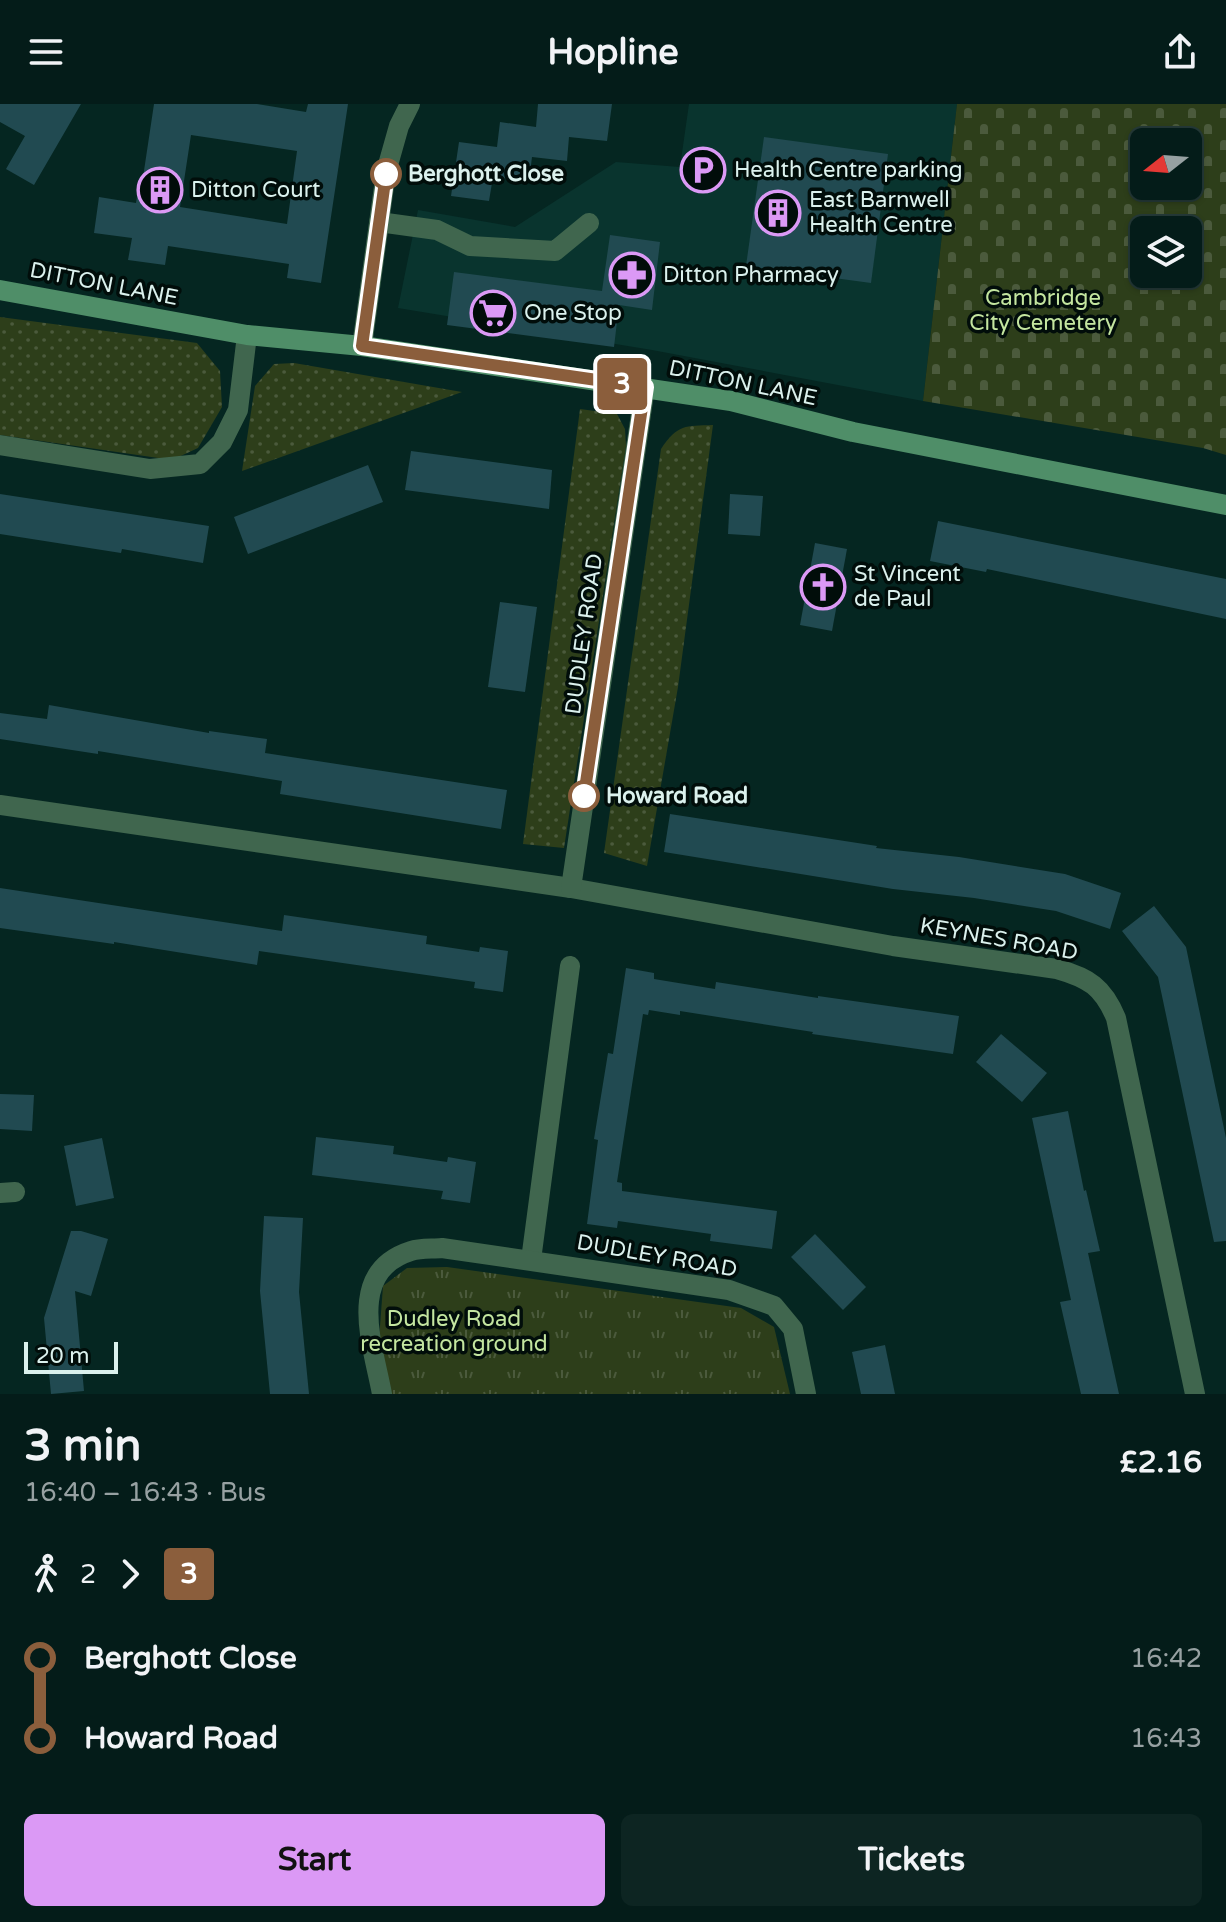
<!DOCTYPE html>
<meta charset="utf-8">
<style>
:root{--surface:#041c19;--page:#0d2522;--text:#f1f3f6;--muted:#97a1a2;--line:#253a38;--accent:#db99f5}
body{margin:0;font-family:"Varela Round",sans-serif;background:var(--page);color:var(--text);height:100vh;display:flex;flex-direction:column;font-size:30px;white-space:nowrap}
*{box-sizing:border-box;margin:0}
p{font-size:26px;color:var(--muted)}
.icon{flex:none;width:44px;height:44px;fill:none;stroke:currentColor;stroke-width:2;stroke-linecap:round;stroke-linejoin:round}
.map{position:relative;height:1290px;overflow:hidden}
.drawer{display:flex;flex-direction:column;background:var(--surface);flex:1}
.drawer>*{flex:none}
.badge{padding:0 16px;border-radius:6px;font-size:28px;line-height:52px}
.needle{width:52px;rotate:253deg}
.fabs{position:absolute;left:1130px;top:24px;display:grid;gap:16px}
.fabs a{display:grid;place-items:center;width:72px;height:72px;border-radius:12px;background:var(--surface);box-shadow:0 2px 6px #0004,0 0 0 2px var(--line);font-size:40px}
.scale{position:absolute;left:24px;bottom:20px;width:94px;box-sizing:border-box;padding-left:8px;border:4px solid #dbf1ed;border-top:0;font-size:22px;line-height:28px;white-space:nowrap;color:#dbf1ed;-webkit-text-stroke:6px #010d0a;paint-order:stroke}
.map>.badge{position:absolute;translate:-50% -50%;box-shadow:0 0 0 4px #fff}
.legs{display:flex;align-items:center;gap:12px;height:88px;padding:0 24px;font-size:26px}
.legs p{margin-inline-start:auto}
.summary{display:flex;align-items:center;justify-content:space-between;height:136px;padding:0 24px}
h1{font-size:44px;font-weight:700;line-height:60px}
.action{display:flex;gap:16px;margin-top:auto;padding:16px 24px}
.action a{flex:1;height:92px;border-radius:12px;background:var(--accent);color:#111;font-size:32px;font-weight:700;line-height:92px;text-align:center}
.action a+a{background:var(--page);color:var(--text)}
ul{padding:0 24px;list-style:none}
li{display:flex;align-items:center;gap:28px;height:80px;font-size:30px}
li i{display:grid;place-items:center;width:12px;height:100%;margin:0 10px;background:currentColor}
li i::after{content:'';width:20px;height:20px;margin:-10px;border:6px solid;border-radius:50%;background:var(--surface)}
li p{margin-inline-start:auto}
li:first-child i{background:linear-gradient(#0000 50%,currentColor 0)}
li:last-child i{background:linear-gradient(currentColor 50%,#0000 0)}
header{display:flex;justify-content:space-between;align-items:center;height:104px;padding:0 24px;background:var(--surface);font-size:36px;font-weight:700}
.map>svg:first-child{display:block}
</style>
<header><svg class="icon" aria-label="menu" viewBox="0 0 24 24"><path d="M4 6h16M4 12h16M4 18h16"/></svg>Hopline<svg class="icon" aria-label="share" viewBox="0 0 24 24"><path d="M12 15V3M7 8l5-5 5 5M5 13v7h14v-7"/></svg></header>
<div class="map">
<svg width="1226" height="1290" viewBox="0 0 1226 1290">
<defs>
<pattern id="grass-dots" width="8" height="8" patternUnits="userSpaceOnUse" patternTransform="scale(2)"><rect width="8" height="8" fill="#2d3e1a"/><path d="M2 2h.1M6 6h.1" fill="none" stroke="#4b5a3c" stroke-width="1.8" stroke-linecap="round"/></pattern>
<pattern id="cemetery-stones" width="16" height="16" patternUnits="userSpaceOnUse" patternTransform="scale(2)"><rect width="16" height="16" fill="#2d3e1a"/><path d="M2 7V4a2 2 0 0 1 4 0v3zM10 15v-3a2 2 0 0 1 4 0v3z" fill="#4b5a3c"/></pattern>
<pattern id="park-tufts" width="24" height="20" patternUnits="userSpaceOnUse" patternTransform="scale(2)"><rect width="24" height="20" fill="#2d3e1a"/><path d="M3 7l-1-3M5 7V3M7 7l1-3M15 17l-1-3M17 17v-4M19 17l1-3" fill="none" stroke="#4b5a3c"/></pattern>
</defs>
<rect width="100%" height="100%" fill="#052621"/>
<!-- built -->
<polygon fill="#09342e" points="689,0 957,0 923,297 652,246 398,204 418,106 515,123 616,58 680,63"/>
<!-- grass -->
<g fill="url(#grass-dots)">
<polygon points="0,213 197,239 220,267 222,303 198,344 172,356 0,331"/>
<polygon points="294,259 462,288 242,367 255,282 274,260"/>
<polygon points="580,305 617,310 625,325 626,342 564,744 523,740"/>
<path d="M713,321L678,583L647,762L604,749L661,345C678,320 685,322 713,321Z"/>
</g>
<!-- cemetery -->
<path fill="url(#cemetery-stones)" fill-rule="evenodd" d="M957,0H1226V351L1203,344L923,297ZM1144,38H1188V82H1144ZM1144,126H1188V170H1144Z"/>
<!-- park -->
<polygon fill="url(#park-tufts)" points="447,1163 741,1204 774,1223 790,1290 391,1290 379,1236 383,1182 407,1164"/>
<!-- building -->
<g fill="#214a51" fill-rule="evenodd">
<polygon points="0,0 81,0 34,81 6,65 25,32 0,18"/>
<path d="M154,0H257L306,8L308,0H348L321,179L287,174L289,160L168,142L165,161L128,156L132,134L94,129L99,93L136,99L139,80H142ZM191,31L297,47L287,120L180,103Z"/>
<polygon points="538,0 612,0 607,37 569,33 567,57 532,53 529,77 493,73 489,97 451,92 459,38 497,43 500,18 536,23"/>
<polygon points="764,33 888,50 871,179 746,162"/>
<polygon points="610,131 660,138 652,206 619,201 614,243 447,221 454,168 602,187"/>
<polygon points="411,347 552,366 549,405 405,386"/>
<polygon points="368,361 383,398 248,450 234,413"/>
<polygon points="0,390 209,422 203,459 122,445 121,449 0,430"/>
<polygon points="730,390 763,392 760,432 728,430"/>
<polygon points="938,417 1226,475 1226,515 987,465 986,468 930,457"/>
<polygon points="815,439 847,445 832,527 800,521"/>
<polygon points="500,498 537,503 525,588 488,583"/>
<polygon points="49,601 209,629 209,627 267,635 265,649 507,686 501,725 280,690 282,677 98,647 98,650 0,635 0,609 47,615"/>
<polygon points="670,710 877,742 876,744 959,753 1065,770 1121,789 1110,825 1056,807 974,794 893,785 664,748"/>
<polygon points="0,784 282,827 284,811 427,832 426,840 479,848 480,843 508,847 503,888 474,884 475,878 259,847 257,861 114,838 114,840 0,824"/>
<polygon points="1154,802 1186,843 1226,1034 1226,1137 1214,1138 1158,873 1122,827"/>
<polygon points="626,864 654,869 654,875 715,885 716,878 818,894 818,892 959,912 953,950 812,930 813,928 680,907 680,911 649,906 648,911 643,910 617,1078 622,1079 622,1087 777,1107 772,1145 710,1137 711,1130 618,1117 617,1124 587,1120 598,1036 594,1035 608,949 613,950"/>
<polygon points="1001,930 1047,969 1022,998 976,958"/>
<polygon points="0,990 34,991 32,1027 0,1025"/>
<polygon points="1068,1007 1084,1087 1086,1086 1100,1147 1088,1149 1119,1290 1081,1290 1060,1198 1071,1196 1032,1014"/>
<polygon points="316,1033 394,1042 393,1050 447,1058 448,1053 476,1058 470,1099 441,1095 443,1087 312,1071"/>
<polygon points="102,1034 114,1094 76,1102 64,1042"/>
<polygon points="264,1112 303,1114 299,1188 309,1290 270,1290 260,1187"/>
<polygon points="71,1127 81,1127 108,1135 91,1192 75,1187 84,1287 51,1290 44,1214"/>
<polygon points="815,1130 866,1183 843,1206 791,1153"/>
<polygon points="885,1241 895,1290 861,1290 852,1248"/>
</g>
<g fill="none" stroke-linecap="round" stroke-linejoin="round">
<!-- minor -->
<g stroke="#40664e" stroke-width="20">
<polyline points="379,118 437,126 470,142 555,147 589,119"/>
<polyline points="362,242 386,68 399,22 410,0"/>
<polyline points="0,341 150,365 200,360 222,338 238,306 247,231"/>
<path d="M0,701L571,784L893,842L1057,865C1089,874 1103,883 1116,914L1195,1290"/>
<polyline points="571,784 645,283"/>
<polyline points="0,1089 15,1088"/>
<polyline points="531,1156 570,862"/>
<path d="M382,1290C373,1241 345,1168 411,1147C420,1144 432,1145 442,1144L729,1186L774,1202L793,1225L806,1290"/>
</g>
<!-- secondary -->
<polyline stroke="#4f8e68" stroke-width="20" points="0,186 247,231 362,242 731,297 853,328 1226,401"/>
</g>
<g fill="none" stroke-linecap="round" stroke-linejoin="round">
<!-- line-1 casing -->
<g stroke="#fff" stroke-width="18">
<polyline id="line-1" points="386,70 362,242 645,283 584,692"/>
</g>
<!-- line-1 -->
<use href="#line-1" stroke="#8b5e3c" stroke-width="12"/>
</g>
<!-- icons -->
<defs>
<g id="parking-ring" transform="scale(2.3)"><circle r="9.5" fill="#010d0a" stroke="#db99f5" stroke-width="1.5"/><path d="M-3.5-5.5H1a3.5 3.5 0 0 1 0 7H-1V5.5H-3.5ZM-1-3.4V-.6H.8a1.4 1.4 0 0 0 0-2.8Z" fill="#db99f5"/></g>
<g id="building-ring" transform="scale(2.3)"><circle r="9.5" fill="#010d0a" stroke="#db99f5" stroke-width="1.5"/><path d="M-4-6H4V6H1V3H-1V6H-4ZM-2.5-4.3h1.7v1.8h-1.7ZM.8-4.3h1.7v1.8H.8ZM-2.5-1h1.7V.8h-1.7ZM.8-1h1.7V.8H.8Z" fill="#db99f5"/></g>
<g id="pharmacy-ring" transform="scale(2.3)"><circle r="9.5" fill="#010d0a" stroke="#db99f5" stroke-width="1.5"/><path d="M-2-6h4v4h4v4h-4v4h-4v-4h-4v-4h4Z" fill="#db99f5"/></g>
<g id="supermarket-ring" transform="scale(2.3)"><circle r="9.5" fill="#010d0a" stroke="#db99f5" stroke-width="1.5"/><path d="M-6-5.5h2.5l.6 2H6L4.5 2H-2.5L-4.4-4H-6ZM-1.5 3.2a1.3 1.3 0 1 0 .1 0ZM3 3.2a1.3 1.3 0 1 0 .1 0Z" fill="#db99f5"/></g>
<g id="church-ring" transform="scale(2.3)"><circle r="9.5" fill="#010d0a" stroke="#db99f5" stroke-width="1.5"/><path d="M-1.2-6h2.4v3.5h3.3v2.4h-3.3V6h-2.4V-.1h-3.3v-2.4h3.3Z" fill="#db99f5"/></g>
</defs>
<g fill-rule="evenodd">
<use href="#parking-ring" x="703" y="66"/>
<use href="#building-ring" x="160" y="86"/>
<use href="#building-ring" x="778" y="109"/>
<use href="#pharmacy-ring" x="632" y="171"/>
<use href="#supermarket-ring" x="493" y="209"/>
<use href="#church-ring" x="823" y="483"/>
</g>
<!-- markers -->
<g fill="#fff" stroke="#8b5e3c" stroke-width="4">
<circle cx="386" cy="70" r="14"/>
<circle cx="584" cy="692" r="14"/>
</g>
<g text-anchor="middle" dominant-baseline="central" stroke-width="7" stroke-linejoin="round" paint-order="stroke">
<!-- poi labels -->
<g font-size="22" fill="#dbf1ed" stroke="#010d0a" text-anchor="start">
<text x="734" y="66">Health Centre parking</text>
<text x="191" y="86">Ditton Court</text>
<text x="809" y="96">East Barnwell<tspan x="809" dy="25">Health Centre</tspan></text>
<text x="663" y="171">Ditton Pharmacy</text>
<text x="524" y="209">One Stop</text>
<text x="854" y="470">St Vincent<tspan x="854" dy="25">de Paul</tspan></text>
</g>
<!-- stop labels -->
<g font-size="22" font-weight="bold" fill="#dbf1ed" stroke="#010d0a" text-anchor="start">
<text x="408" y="70">Berghott Close</text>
<text x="606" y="692">Howard Road</text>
</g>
<!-- street labels -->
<g font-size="22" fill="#dbf1ed" stroke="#010d0a">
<text transform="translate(104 180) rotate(11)">DITTON LANE</text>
<text transform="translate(743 279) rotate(12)">DITTON LANE</text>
<text transform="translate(584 530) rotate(-82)">DUDLEY ROAD</text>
<text transform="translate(999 835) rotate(10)">KEYNES ROAD</text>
<text transform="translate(657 1152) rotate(10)">DUDLEY ROAD</text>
</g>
<!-- park labels -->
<g font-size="22" fill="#c4e6a0" stroke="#010d0a">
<text x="1043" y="194">Cambridge<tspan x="1043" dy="25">City Cemetery</tspan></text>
<text x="454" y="1215">Dudley Road<tspan x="454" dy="25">recreation ground</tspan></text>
</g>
</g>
</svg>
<div class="fabs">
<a><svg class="needle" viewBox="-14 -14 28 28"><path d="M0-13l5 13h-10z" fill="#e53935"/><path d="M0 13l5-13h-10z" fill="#97a1a2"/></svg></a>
<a><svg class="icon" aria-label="layers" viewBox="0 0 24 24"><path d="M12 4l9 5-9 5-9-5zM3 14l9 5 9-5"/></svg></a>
</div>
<div class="scale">20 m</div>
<b class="badge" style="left:622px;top:280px;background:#8b5e3c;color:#fff">3</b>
</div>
<section class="drawer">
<div class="summary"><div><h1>3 min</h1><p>16:40 – 16:43 · Bus</p></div><b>£2.16</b></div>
<div class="legs"><svg class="icon" aria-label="walk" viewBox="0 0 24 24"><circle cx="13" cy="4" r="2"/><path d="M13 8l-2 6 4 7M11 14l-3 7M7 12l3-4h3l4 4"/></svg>2<svg class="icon" aria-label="forward" viewBox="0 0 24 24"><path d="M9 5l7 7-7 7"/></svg><b class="badge" style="background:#8b5e3c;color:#fff">3</b></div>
<ul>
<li><i style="color:#8b5e3c"></i><b>Berghott Close</b><p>16:42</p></li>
<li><i style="color:#8b5e3c"></i><b>Howard Road</b><p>16:43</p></li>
</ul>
<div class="action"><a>Start</a><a>Tickets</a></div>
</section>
